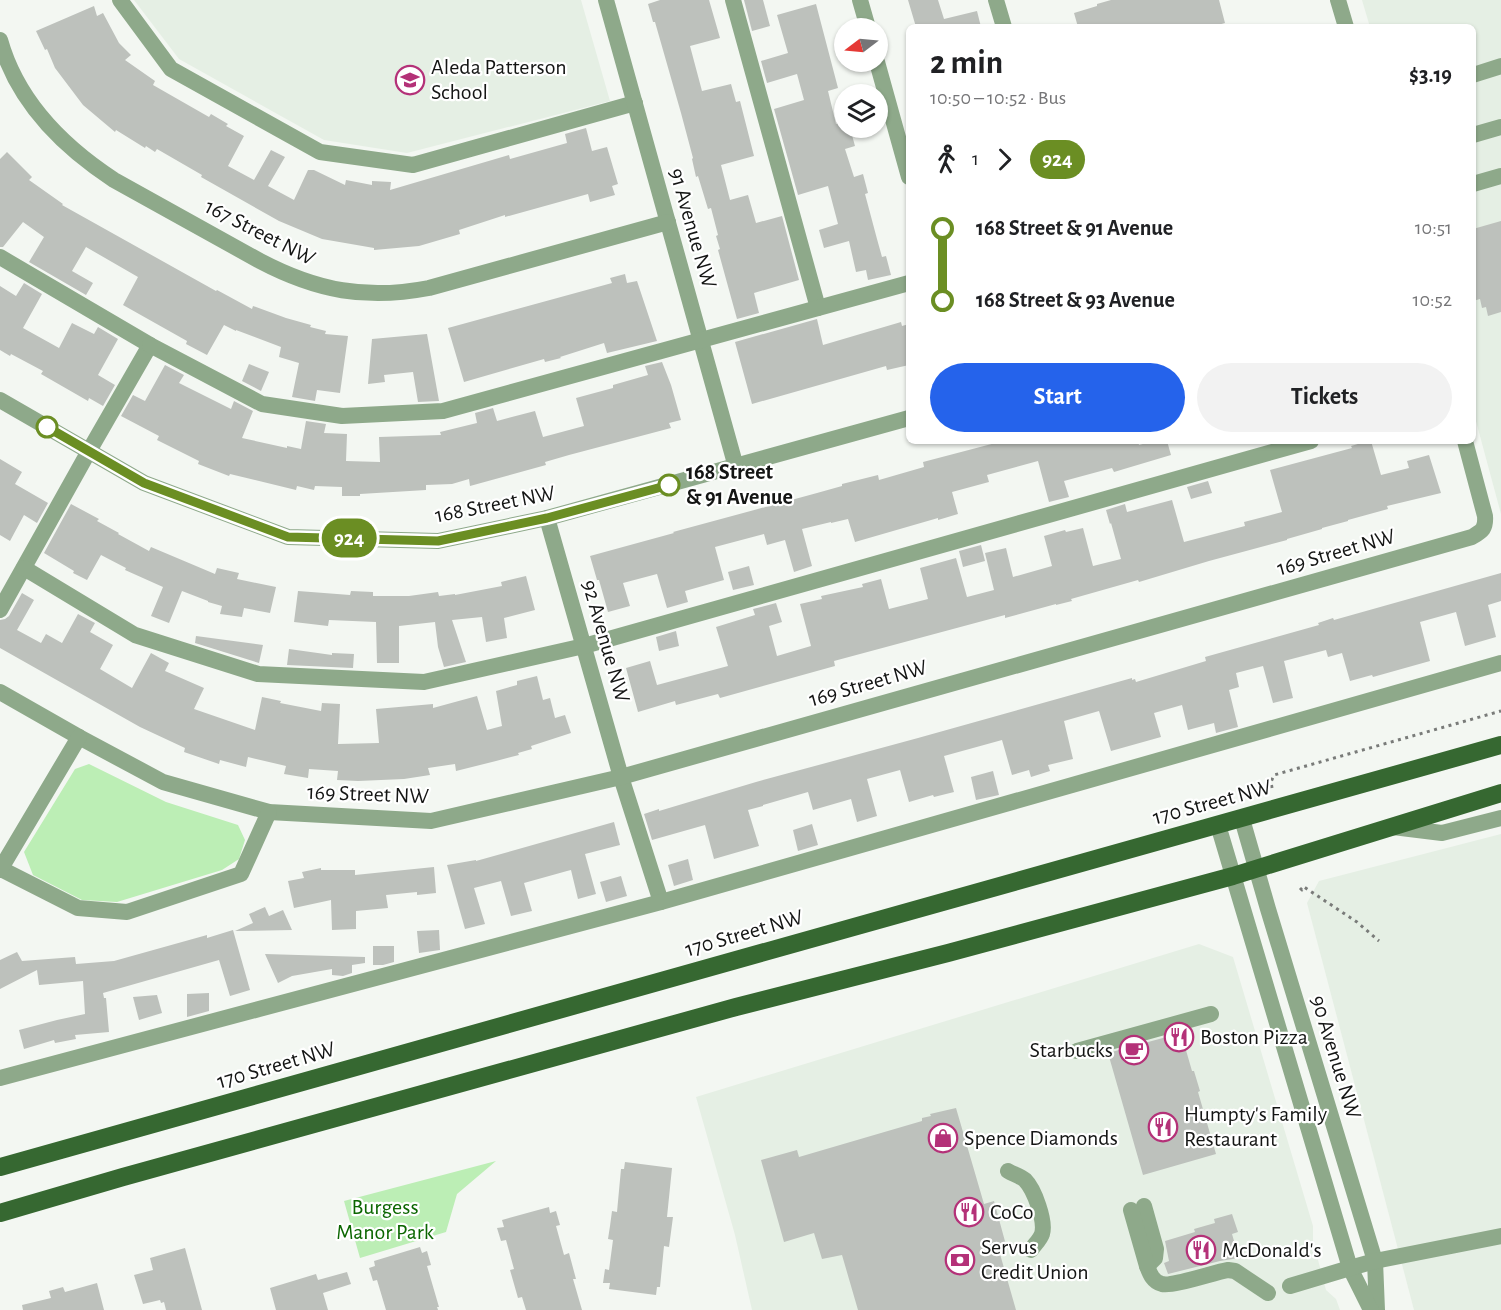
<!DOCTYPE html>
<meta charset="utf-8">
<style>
:root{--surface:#fff;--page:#f2f2f2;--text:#202124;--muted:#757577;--accent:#2563eb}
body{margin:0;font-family:"Alegreya Sans",sans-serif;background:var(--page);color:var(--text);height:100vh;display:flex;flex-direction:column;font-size:22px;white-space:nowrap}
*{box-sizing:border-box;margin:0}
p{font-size:20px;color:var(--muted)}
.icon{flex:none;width:33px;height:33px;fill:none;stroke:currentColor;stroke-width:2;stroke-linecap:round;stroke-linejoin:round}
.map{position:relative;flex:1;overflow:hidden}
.panel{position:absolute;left:906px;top:24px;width:570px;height:420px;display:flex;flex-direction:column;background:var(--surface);border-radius:9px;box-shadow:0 2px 4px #0004}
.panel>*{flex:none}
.badge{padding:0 12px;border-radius:20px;font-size:21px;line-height:39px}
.needle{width:39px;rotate:254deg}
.fabs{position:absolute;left:834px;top:18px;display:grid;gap:12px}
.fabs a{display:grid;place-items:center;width:54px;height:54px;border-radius:50%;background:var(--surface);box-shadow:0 2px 4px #0004;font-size:30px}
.map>.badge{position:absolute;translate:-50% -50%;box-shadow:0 0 0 3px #fff}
.legs{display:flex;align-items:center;gap:9px;height:66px;padding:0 24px;font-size:20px}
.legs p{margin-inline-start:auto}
.overview{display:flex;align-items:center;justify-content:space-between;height:102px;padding:0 24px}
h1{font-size:33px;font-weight:600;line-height:45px}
.action{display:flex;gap:12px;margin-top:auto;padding:12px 24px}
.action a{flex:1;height:69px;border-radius:36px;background:var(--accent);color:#fff;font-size:24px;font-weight:600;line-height:69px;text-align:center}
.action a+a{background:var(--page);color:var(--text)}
ul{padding:0 24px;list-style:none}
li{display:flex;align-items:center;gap:21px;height:72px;font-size:22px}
li i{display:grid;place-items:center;width:9px;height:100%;margin:0 8px;background:currentColor}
li i::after{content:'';width:15px;height:15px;margin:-8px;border:4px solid;border-radius:50%;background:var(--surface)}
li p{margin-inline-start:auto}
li:first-child i{background:linear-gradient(#0000 50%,currentColor 0)}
li:last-child i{background:linear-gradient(currentColor 50%,#0000 0)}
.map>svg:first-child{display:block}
</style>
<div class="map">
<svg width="1501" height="1310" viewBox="0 0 1501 1310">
<rect width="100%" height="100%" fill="#f3f7f2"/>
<!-- built -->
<g fill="#e5efe4">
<polygon points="134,0 581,0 610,101 407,153 324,140 179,59"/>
<polygon points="1362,0 1501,0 1501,514 1473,410 1473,27 1370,27"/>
<polygon points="1501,834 1501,1310 1414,1310 1307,903 1319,881"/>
<polygon points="1199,944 1233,957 1313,1226 1313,1241 1326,1290 1336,1299 1340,1310 752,1310 735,1235 696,1097"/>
</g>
<!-- green -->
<g fill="#bceeb5">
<polygon points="89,764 166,802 238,825 245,840 239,859 222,870 117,902 82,900 33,875 24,852 75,769"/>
<polygon points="496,1161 457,1194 446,1232 360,1258 344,1201"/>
</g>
<!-- building -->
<g fill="#bdc1bc">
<polygon points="660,0 709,0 720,38 690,46 702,91 731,84 736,102 740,101 754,156 721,165 730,200 748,195 756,223 782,216 799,280 754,293 759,313 737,319 718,250 720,249 716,236 718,235 711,208 708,209 698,176 696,177 692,159 693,158 681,113 655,22 653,22 648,4"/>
<polygon points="744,0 763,0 770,26 752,31"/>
<polygon points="908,0 938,0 944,19 977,11 981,27 916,27"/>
<polygon points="1111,0 1219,0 1225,23 1211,27 1078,27 1074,13 1097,6 1097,4"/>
<polygon points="816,4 838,88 828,91 836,124 844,121 844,128 850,128 855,146 845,149 854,177 863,174 868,193 865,194 877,239 882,257 886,256 891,275 868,280 866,270 856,272 849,241 824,248 819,230 838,224 828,186 798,195 774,109 804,100 797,74 767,83 761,61 788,53 777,15"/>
<polygon points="94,6 97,16 103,13 119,43 131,55 125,60 155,81 153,85 209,117 211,114 228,124 226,126 244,136 228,166 254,180 271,150 285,157 268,186 294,200 308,170 314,170 345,185 346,180 372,185 372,181 391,182 390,190 509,155 510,159 567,143 565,134 586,128 592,151 607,147 618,184 612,186 615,195 590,202 588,194 505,217 505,215 459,230 460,234 419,246 374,250 374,248 322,239 279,221 201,177 202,175 157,149 155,152 146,146 145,148 116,130 115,132 83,105 55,68 47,49 45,50 36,31"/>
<polygon points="7,152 32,177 29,180 63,204 62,205 216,291 217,290 252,309 253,306 286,318 311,325 310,327 326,331 325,334 348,336 340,393 317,390 315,401 292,397 299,363 279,357 281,347 236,330 236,331 224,325 207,355 186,344 187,341 123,305 138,277 86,247 72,271 93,283 86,295 29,262 44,237 23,222 3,247 0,247 0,159"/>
<polygon points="1501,221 1501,312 1488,316 1486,307 1482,308 1480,299 1473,301 1473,229"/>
<polygon points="625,274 627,283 637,281 657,341 607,353 604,343 560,357 561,358 545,362 544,359 464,382 448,328 612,283 610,278"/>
<polygon points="24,283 42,294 23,328 59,348 72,323 94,334 98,327 118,339 98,375 115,385 103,406 89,398 88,401 41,374 43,371 11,354 10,356 0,350 0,286 16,296"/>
<polygon points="817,319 823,345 901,322 902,326 909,324 909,365 887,370 886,366 752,404 735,342"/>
<polygon points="427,334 439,401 418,402 413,372 384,375 385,382 368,384 372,339"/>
<polygon points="662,362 671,385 681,420 669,423 671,428 569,455 545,462 546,465 470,486 469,479 452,484 426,485 426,490 360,494 360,496 342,496 342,487 315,486 314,490 297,486 296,490 230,474 229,476 198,464 199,461 157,440 159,436 121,416 133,395 145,401 165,365 184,375 179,383 231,409 234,401 253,411 242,438 287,448 287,446 301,449 306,421 326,424 324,433 347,434 346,461 380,462 379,437 441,435 440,432 477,423 475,413 493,408 497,421 535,411 543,437 584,426 576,398 613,388 613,385 648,375 645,366"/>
<polygon points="249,364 269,372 261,391 242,381"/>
<polygon points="1003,441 1138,441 1139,445 1154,441 1167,441 1171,455 1114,472 1112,468 1064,481 1069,497 1049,502 1038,461 987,475 989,482 952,492 958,514 938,520 938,518 855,542 848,519 831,523 831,522 802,529 812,566 794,572 785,540 767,545 764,534 715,547 724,580 685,591 688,602 667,608 657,574 623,583 630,606 608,612 599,580 597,580 590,556 674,533 673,532 817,493 842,486 842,484 878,475 879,480 924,467 923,462"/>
<polygon points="1368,441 1371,441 1381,475 1409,468 1407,461 1429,455 1441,493 1387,506 1388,509 1348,520 1348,521 1322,528 1322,529 1287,539 1287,540 1209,561 1139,582 1138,580 1071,599 1072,601 1056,605 1056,604 1005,618 1005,615 834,661 835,666 720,698 718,694 676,705 675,701 638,712 626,668 650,661 657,685 728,666 716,627 755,615 753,609 776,603 782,622 769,626 777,656 811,646 800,604 822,599 821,596 863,587 862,584 881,579 889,609 928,599 920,568 956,558 967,597 994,590 985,553 1006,548 1013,577 1052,566 1044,536 1065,530 1066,532 1083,528 1093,566 1121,559 1111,523 1110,524 1106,510 1125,504 1127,512 1172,500 1184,542 1245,526 1244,522 1282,512 1270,470 1352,448 1351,446"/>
<polygon points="0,459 22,472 15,484 48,503 37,523 24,515 10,541 0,535"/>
<polygon points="1208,481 1212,493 1191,499 1187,487"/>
<polygon points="71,504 99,519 97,521 119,533 118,534 149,551 151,547 215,574 217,568 239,573 237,579 276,587 270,613 244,608 242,617 220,614 222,606 208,602 208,601 182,591 169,623 151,616 163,587 125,570 126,568 101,555 87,580 73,573 74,571 44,553"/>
<polygon points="981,545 985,561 963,567 959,551"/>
<polygon points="749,566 754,585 733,590 728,572"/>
<polygon points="1501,573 1501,601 1488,605 1496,637 1465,646 1456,612 1420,622 1430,661 1373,677 1372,675 1350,681 1342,653 1328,657 1326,650 1284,661 1293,698 1273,703 1263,666 1236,673 1239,687 1229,690 1238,727 1216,733 1214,723 1188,730 1182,705 1154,713 1161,737 1111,751 1099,711 1064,721 1073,759 1048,765 1050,771 1031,777 1029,770 1012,775 1002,740 944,756 954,792 934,797 933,795 909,802 900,770 867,779 877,816 857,822 851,799 813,810 808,792 763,805 763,806 748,810 759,846 714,859 705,825 652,840 644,814 659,809 659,811 756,782 918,738 1132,678 1132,680 1135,679 1136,682 1206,661 1205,657 1319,625 1318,623 1333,618 1334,620"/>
<polygon points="526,576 535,610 504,618 507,638 486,642 482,617 452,620 466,662 444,667 438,647 435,622 399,626 399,663 377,663 376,622 329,620 328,626 294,622 298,591 350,595 351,591 373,592 373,596 409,596 438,592 439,596 455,594 455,595 502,586 501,582"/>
<polygon points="22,593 34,600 17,630 41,643 46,634 62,643 78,614 95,623 90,632 113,645 100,669 132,688 151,653 169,663 165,671 204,688 194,709 255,730 262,697 281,701 280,703 321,711 322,703 340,704 338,744 379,743 376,709 433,704 433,708 477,696 487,730 502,726 496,691 517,685 517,681 537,676 543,700 550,698 555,718 565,715 571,733 531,746 532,749 518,753 519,755 496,761 456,771 455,764 428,768 430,775 404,779 358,781 337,780 338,771 309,769 308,778 284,774 286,766 248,757 246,767 220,760 219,764 184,752 185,748 140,727 0,648 0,620 5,619 9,616"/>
<polygon points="676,631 679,646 659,651 656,637"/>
<polygon points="196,636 263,645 259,663 195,643"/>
<polygon points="289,649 332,655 332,653 354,654 353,668 287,665"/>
<polygon points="993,771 999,795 976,800 971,777"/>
<polygon points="614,822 620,845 585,854 596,894 578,899 571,870 567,871 524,883 532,911 511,916 501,881 474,888 485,924 465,929 447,865 476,860 476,861"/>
<polygon points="812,824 818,845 798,851 793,830"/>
<polygon points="688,859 693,880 674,886 668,865"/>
<polygon points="434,867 436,893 417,895 417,892 386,895 388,908 356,911 356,929 332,930 331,900 294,908 288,881 304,878 302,872 321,868 321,870 355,870 355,875"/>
<polygon points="621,876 627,896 606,902 600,882"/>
<polygon points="265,907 269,916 283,910 292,930 235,931 253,923 249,914"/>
<polygon points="233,930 250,990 230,996 219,960 103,993 104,998 106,998 109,1032 75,1035 76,1039 55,1043 54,1040 24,1049 19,1030 57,1020 85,1014 83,981 39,985 37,970 0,989 0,960 17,952 22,961 75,957 76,964 114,961 207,935 207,938"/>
<polygon points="439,930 440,950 419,953 417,931"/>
<polygon points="373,946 394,946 394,962 383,965 373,965"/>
<polygon points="265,954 365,957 365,963 352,965 352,973 343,976 332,975 332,969 292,976 278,983"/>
<polygon points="209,993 209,1011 187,1017 187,994"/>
<polygon points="157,995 162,1013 139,1020 133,997"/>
<polygon points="1181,1033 1192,1071 1194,1071 1200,1091 1198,1092 1216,1154 1143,1175 1108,1053"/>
<polygon points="956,1108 984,1204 994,1201 1006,1245 998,1247 1016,1310 858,1310 842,1255 822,1259 814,1233 784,1242 761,1160 797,1150 799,1157 922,1121 922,1118 931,1116 930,1114"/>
<polygon points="625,1162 672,1168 667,1217 673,1217 669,1247 664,1246 660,1287 657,1287 656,1295 609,1289 610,1283 603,1283 605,1269 609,1270 613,1240 608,1239 610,1226 612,1211 617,1212 621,1169 624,1169"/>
<polygon points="549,1207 550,1213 556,1211 560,1225 556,1226 564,1255 569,1253 576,1279 573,1279 582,1310 526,1310 522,1297 518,1298 510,1270 514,1269 506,1240 501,1241 497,1228 504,1227 502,1220"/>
<polygon points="1232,1214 1238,1232 1232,1234 1239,1258 1220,1261 1168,1274 1164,1263 1169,1261 1165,1241 1195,1232 1194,1229 1215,1223 1214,1219"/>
<polygon points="420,1247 422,1253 427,1251 431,1265 427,1266 439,1307 437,1307 438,1310 386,1310 377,1280 373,1281 369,1268 375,1266 374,1261"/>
<polygon points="185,1248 202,1310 166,1310 164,1302 161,1303 160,1300 143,1304 134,1275 153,1270 150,1258"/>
<polygon points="347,1272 351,1284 323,1293 328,1310 276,1310 270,1288 316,1274 318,1280"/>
<polygon points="97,1283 104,1310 23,1310 22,1305 51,1298 49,1291 63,1287 65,1292"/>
</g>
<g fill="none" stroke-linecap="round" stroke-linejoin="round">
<!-- path -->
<g stroke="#797b79" stroke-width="3" stroke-dasharray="3 4.5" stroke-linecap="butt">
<polyline points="1272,788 1271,782 1274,775 1501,711"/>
<polyline points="1300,888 1302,890 1304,887 1357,922 1379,941"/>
</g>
<!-- minor -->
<g stroke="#8ea98a" stroke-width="16">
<polyline points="120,0 171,69 320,152 413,165 635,103"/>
<polyline points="606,0 736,467"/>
<polyline points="733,0 818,308"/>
<polyline points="860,0 868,28"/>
<polyline points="996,0 1004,27"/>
<polyline points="1338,0 1346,27"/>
<path d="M0,40C17,101 62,146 114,180L260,261C317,291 366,300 429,288L668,222"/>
<polyline points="877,62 909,177"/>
<polyline points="1473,75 1501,66"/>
<polyline points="1473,135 1501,127"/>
<polyline points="1473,184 1501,176"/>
<polyline points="0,257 150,345 89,451 0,610"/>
<polyline points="150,345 262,404 342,416 443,411 909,283"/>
<polyline points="0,400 144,483 288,537 438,541 547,518 909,418"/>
<polyline points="547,518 621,777 661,902"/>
<polyline points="24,568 135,635 258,674 424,682 584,646 1311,441"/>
<path d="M0,692L79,737L163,782L269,812L431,821L621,777L1472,537C1482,531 1486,529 1485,516L1465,441"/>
<polyline points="1242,819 1268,909 1375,1261 1377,1310"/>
<polyline points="1218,825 1350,1268 1371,1310"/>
<polyline points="1393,827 1442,833 1501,818"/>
<polyline points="1,869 78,908 127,912 241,874 269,812"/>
<polyline points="0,870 79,737"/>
<polyline points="1077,1051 1211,1014"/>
<polyline points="0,1078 661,902 1501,663"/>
<path d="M1008,1171C1013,1174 1020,1176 1025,1180C1034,1189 1046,1221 1042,1234C1040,1240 1034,1245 1031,1250"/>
<polyline points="1144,1206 1156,1249 1155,1258 1147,1266"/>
<path d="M1131,1210L1147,1266C1150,1274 1153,1282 1162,1284C1172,1287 1215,1272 1228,1270L1235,1271L1268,1293"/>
<polyline points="1290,1286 1350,1268 1375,1261 1501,1236"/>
</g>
<!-- major -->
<g stroke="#366831" stroke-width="18">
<polyline points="0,1167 1501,745"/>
<polyline points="0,1213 123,1177 736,1007 948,953 1233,876 1501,793"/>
</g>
</g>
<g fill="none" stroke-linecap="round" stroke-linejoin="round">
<!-- line-1 casing -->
<g stroke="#fff" stroke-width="14">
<polyline id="line-1" points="47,427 144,483 288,537 438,541 547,518 669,485"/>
</g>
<!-- line-1 -->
<use href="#line-1" stroke="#6b8e23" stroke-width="9"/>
</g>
<!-- icons -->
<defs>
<g id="school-ring" transform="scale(1.5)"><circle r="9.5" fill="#fff" stroke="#b43178" stroke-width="1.5"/><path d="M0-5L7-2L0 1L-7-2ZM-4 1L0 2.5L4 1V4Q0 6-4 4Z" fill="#b43178"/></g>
<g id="restaurant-ring" transform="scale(1.5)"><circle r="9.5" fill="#fff" stroke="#b43178" stroke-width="1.5"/><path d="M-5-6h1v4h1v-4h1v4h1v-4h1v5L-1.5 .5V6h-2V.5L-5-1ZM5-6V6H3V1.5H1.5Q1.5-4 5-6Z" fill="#b43178"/></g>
<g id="cafe-ring" transform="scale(1.5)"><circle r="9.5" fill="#fff" stroke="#b43178" stroke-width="1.5"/><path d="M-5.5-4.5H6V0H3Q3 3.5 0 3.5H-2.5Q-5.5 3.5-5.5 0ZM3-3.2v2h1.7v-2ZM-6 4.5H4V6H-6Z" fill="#b43178"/></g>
<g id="shop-ring" transform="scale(1.5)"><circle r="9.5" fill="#fff" stroke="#b43178" stroke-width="1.5"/><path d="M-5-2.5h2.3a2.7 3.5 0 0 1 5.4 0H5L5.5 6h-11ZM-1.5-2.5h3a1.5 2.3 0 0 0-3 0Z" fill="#b43178"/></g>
<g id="bank-ring" transform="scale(1.5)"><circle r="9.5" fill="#fff" stroke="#b43178" stroke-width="1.5"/><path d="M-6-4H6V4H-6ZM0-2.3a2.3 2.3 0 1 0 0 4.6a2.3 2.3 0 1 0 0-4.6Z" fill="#b43178"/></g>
</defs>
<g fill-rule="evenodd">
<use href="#school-ring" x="410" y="80"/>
<use href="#restaurant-ring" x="1179" y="1037"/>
<use href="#cafe-ring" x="1134" y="1050"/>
<use href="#restaurant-ring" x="1163" y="1127"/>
<use href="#shop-ring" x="943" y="1138"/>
<use href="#restaurant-ring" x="969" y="1212"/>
<use href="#restaurant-ring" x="1201" y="1250"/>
<use href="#bank-ring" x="960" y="1260"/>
</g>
<!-- markers -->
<g fill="#fff" stroke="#6b8e23" stroke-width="3">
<circle cx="47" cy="427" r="10"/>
<circle cx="669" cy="485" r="10"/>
</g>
<g text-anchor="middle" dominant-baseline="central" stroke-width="4.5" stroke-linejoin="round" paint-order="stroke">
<!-- poi labels -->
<g font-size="22" fill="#141514" stroke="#fff" text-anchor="start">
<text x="431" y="67">Aleda Patterson<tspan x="431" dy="25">School</tspan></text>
<text x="1200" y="1037">Boston Pizza</text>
<text x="1113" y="1050" text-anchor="end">Starbucks</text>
<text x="1184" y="1114">Humpty's Family<tspan x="1184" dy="25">Restaurant</tspan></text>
<text x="964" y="1138">Spence Diamonds</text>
<text x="990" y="1212">CoCo</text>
<text x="981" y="1247">Servus<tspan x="981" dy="25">Credit Union</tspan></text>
<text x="1222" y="1250">McDonald's</text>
</g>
<!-- street labels -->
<g font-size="22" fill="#141514" stroke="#fff">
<text transform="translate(693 228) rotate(74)">91 Avenue NW</text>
<text transform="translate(260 232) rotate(27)">167 Street NW</text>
<text transform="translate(495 504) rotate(-11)">168 Street NW</text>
<text transform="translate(1336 552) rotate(-16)">169 Street NW</text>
<text transform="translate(606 641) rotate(74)">92 Avenue NW</text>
<text transform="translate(868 683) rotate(-16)">169 Street NW</text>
<text transform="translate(368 794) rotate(2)">169 Street NW</text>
<text transform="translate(1212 802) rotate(-15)">170 Street NW</text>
<text transform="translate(744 933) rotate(-16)">170 Street NW</text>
<text transform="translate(1336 1057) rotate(73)">90 Avenue NW</text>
<text transform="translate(276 1065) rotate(-16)">170 Street NW</text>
</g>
<!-- stop labels -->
<g font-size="22" font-weight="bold" fill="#141514" stroke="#fff" text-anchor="start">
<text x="686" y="472">168 Street<tspan x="686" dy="25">&amp; 91 Avenue</tspan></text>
</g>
<!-- park labels -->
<g font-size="22" fill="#0b6600" stroke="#fff">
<text x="385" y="1207">Burgess<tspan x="385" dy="25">Manor Park</tspan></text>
</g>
</g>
</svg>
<div class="fabs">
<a><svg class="needle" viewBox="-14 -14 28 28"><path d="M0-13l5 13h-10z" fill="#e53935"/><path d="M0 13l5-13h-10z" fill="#757577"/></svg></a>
<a><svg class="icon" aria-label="layers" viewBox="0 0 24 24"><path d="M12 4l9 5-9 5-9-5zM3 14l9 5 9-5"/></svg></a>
</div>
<b class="badge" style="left:349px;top:538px;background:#6b8e23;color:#fff">924</b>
<section class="panel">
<div class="overview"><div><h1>2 min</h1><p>10:50 – 10:52 · Bus</p></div><b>$3.19</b></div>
<div class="legs"><svg class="icon" aria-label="walk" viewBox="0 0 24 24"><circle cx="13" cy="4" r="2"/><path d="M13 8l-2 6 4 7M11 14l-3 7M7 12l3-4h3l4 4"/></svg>1<svg class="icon" aria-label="forward" viewBox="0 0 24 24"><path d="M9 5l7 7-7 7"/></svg><b class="badge" style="background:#6b8e23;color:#fff">924</b></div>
<ul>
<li><i style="color:#6b8e23"></i><b>168 Street &amp; 91 Avenue</b><p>10:51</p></li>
<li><i style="color:#6b8e23"></i><b>168 Street &amp; 93 Avenue</b><p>10:52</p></li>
</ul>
<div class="action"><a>Start</a><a>Tickets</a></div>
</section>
</div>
